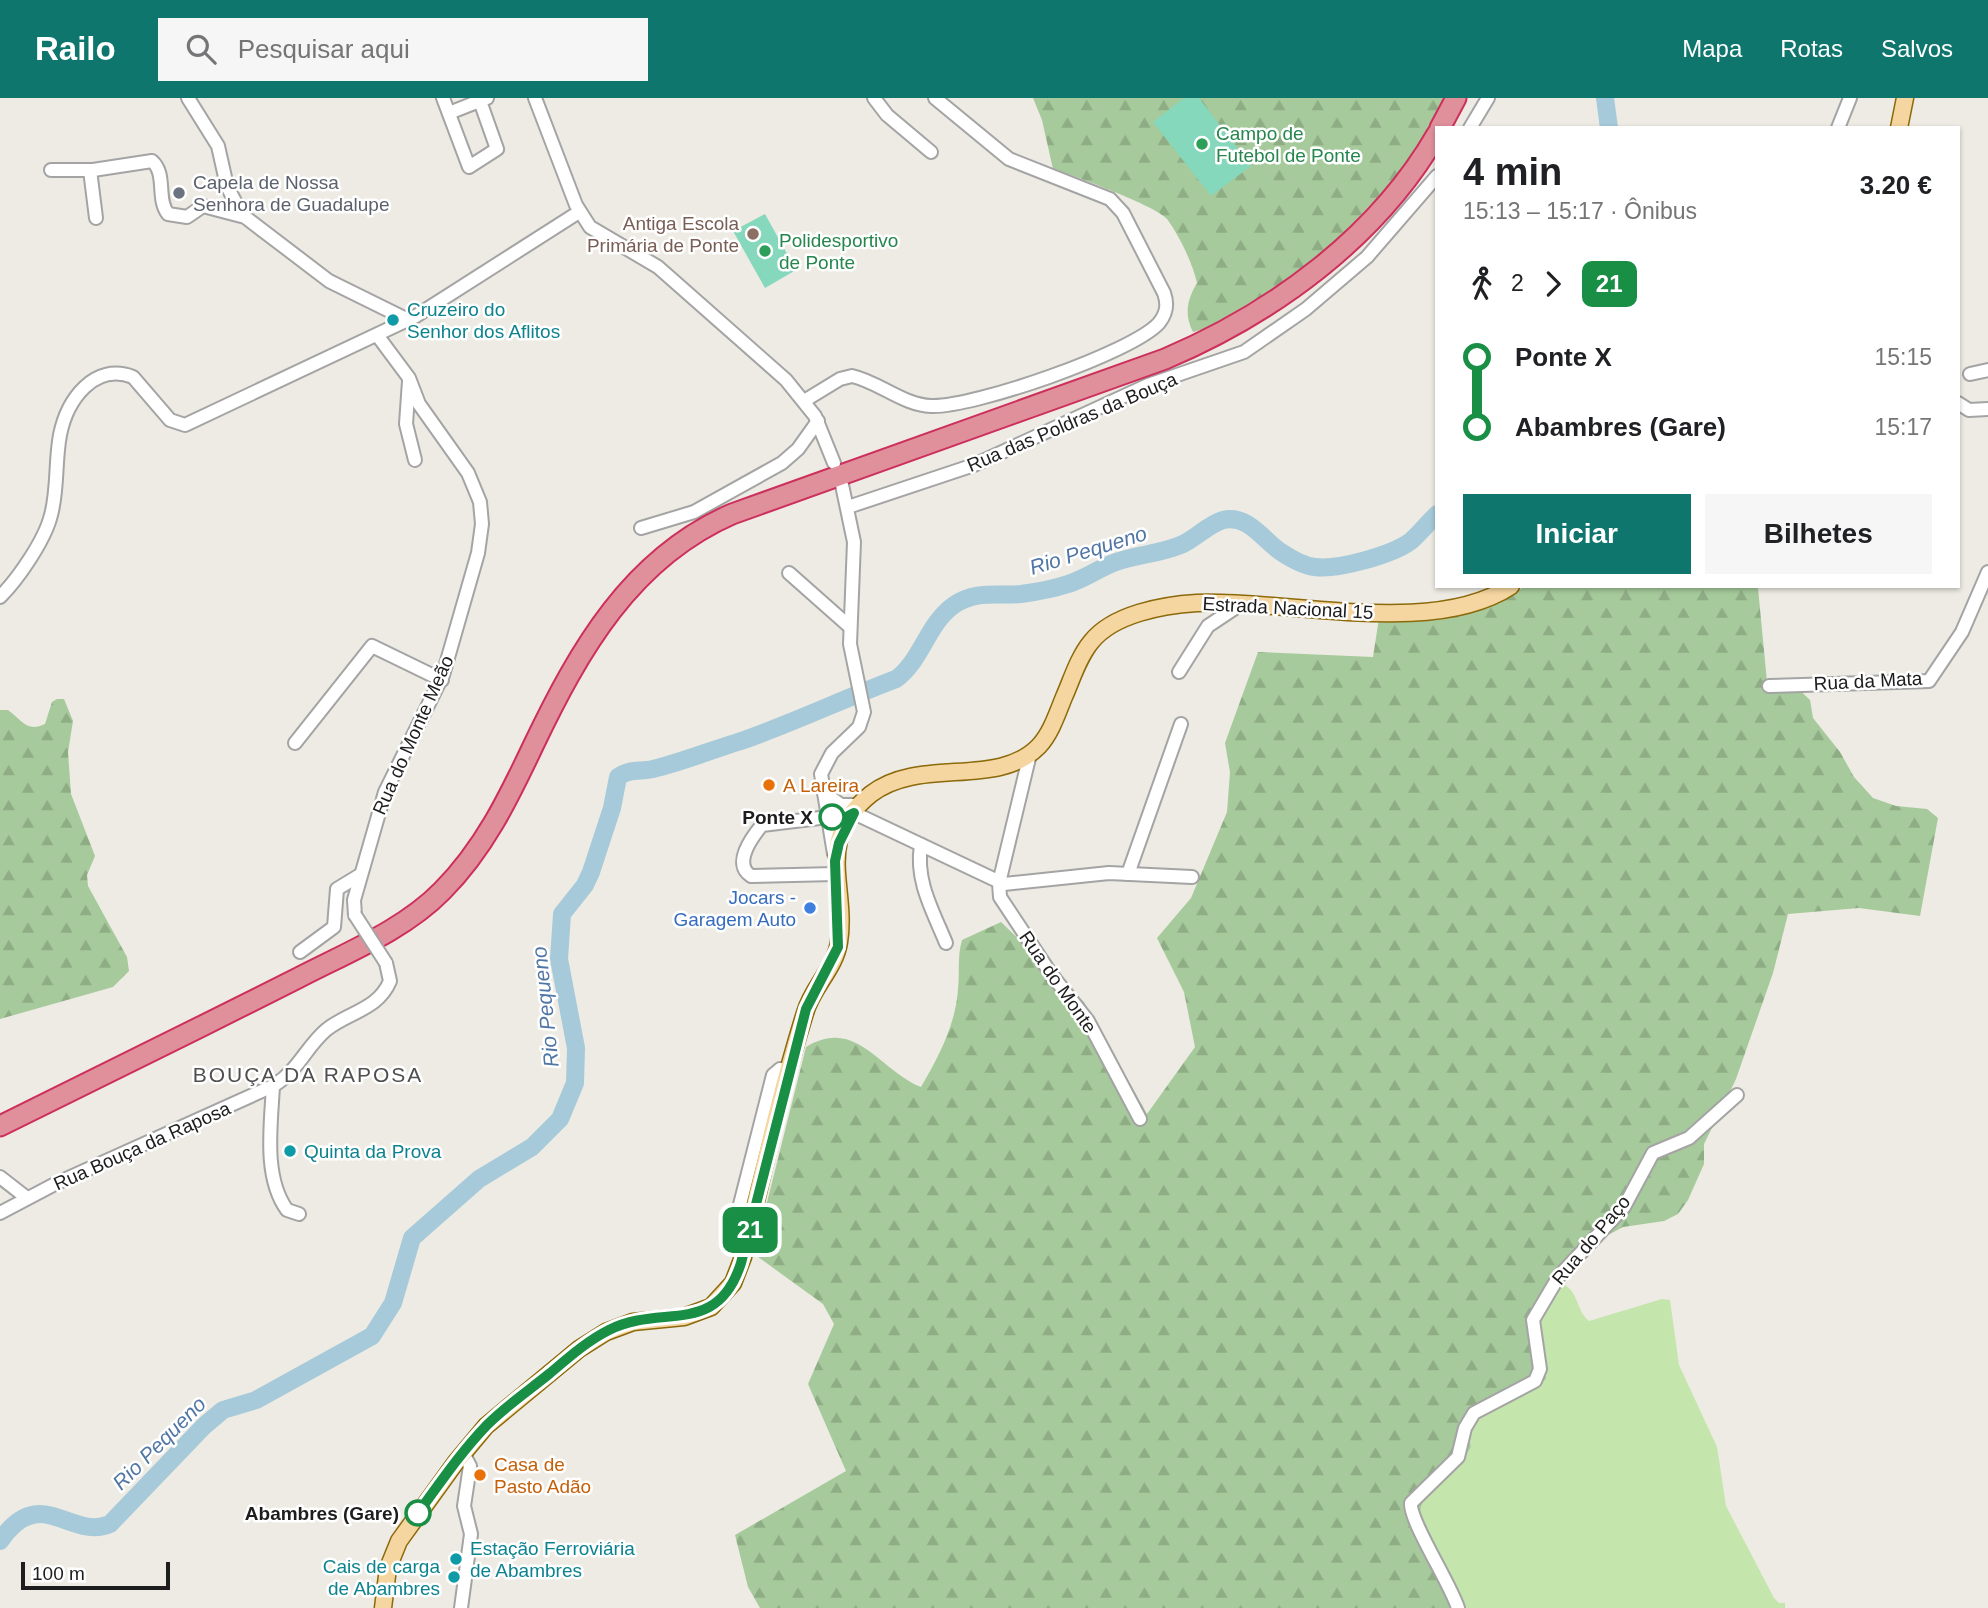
<!DOCTYPE html>
<html lang="pt">
<meta charset="utf-8">
<style>
:root{--surface:#fff;--page:#f6f6f6;--text:#202124;--muted:#757577;--accent:#0f766e}
body{margin:0;font-family:Helvetica,sans-serif;background:var(--page);color:var(--text);height:100vh;display:flex;flex-direction:column;font-size:26px;white-space:nowrap}
*{box-sizing:border-box;margin:0}
p{font-size:23px;color:var(--muted)}
.icon{flex:none;width:38px;height:38px;fill:none;stroke:currentColor;stroke-width:2;stroke-linecap:round;stroke-linejoin:round}
.map{position:relative;flex:1;overflow:hidden}
.panel{position:absolute;left:1435px;top:28px;width:525px;height:462px;display:flex;flex-direction:column;background:var(--surface);border-radius:0px;box-shadow:0 2px 5px #0004}
.panel>*{flex:none}
.badge{padding:0 14px;border-radius:10px;font-size:24px;line-height:46px}
.scale{position:absolute;left:21px;bottom:18px;width:149px;box-sizing:border-box;padding-left:7px;border:4px solid #1d1d1d;border-top:0;font-size:19px;line-height:24px;white-space:nowrap;color:#1d1d1d;-webkit-text-stroke:5px #fff;paint-order:stroke}
.map>.badge{position:absolute;translate:-50% -50%;box-shadow:0 0 0 4px #fff}
.legs{display:flex;align-items:center;gap:10px;height:77px;padding:0 28px;font-size:23px}
.legs p{margin-inline-start:auto}
.overview{display:flex;align-items:center;justify-content:space-between;height:119px;padding:0 28px}
h1{font-size:38px;font-weight:800;line-height:52px}
.primary-button{display:flex;gap:14px;margin-top:auto;padding:14px 28px}
.primary-button a{flex:1;height:80px;border-radius:0px;background:var(--accent);color:#fff;font-size:28px;font-weight:800;line-height:80px;text-align:center}
.primary-button a+a{background:var(--page);color:var(--text)}
ul{padding:0 28px;list-style:none}
li{display:flex;align-items:center;gap:24px;height:70px;font-size:26px}
li i{display:grid;place-items:center;width:10px;height:100%;margin:0 9px;background:currentColor}
li i::after{content:'';width:18px;height:18px;margin:-9px;border:5px solid;border-radius:50%;background:var(--surface)}
li p{margin-inline-start:auto}
li:first-child i{background:linear-gradient(#0000 50%,currentColor 0)}
li:last-child i{background:linear-gradient(currentColor 50%,#0000 0)}
header{display:flex;align-items:center;gap:42px;box-sizing:border-box;height:98px;padding:0 35px;background:var(--accent);color:#fff}
header strong{font-size:33px}
nav{display:flex;gap:38px;margin-inline-start:auto;font-size:24px}
.search{width:490px;height:63px;background:var(--page);display:flex;align-items:center;gap:18px;box-sizing:border-box;padding:0 24px;border-radius:0px;color:var(--muted);font-size:26px}
.map>svg:first-child{display:block}
</style>
<header>
<strong>Railo</strong>
<div class="search"><svg class="icon" aria-label="search" viewBox="0 0 24 24"><circle cx="10" cy="10" r="6"/><path d="M15 15l6 6"/></svg>Pesquisar aqui</div>
<nav><a>Mapa</a><a>Rotas</a><a>Salvos</a></nav>
</header>
<div class="map">
<svg width="1988" height="1510" viewBox="0 0 1988 1510">
<defs>
<pattern id="forest-firs" width="22" height="20" patternUnits="userSpaceOnUse" patternTransform="scale(1.75)"><rect width="22" height="20" fill="#a6ca9b"/><path d="M5 1l3.5 6h-7zM16 11l3.5 6h-7z" fill="#8ead85"/></pattern>
</defs>
<rect width="100%" height="100%" fill="#edebe3"/>
<!-- grass -->
<path fill="#c4e5ac" d="M1563,1186C1579,1194 1576,1213 1589,1223L1662,1201L1670,1202L1679,1267L1717,1349L1726,1408L1774,1500L1779,1505H1785V1510H1464L1418,1411C1429,1385 1457,1373 1471,1349L1468,1333L1538,1227L1558,1187Z"/>
<!-- forest -->
<g fill="url(#forest-firs)">
<path d="M1033,0H1448L1398,78L1332,147L1270,193L1207,230L1193,234C1184,216 1187,202 1197,185C1193,166 1179,137 1167,121C1156,108 1073,77 1053,71L1042,22Z"/>
<path d="M1525,488H1787L1758,490L1767,584L1792,585L1810,602L1813,620L1840,654L1854,679L1873,700L1896,708L1927,711L1938,720L1920,818L1859,810L1788,816L1773,875L1736,981L1704,1046V1066L1688,1102L1678,1116L1664,1123L1623,1129L1593,1145L1574,1162L1538,1227L1546,1281C1515,1305 1494,1298 1468,1333L1471,1349C1457,1373 1414,1394 1421,1421L1464,1510H760L748,1489L735,1437L846,1373L808,1286L834,1226L823,1206L754,1156L806,949C856,918 880,973 921,989C938,960 956,926 958,891C960,874 957,859 962,842L1001,824L1084,904L1147,1016L1195,949L1184,894L1157,840L1191,800L1227,714L1230,674L1225,645L1258,554L1373,559L1379,520C1432,518 1481,519 1525,488Z"/>
<path d="M57,601H64L73,623L68,654L71,696L95,758L87,777L88,788L127,859L129,873L113,889L0,921V612H8C22,622 27,635 45,626L52,604Z"/>
</g>
<!-- pitch -->
<g fill="#86d8bd">
<polygon points="1184,0 1199,0 1251,68 1211,98 1153,24"/>
<polygon points="765,116 796,172 765,190 733,133"/>
</g>
<g fill="none" stroke-linecap="round" stroke-linejoin="round">
<!-- river -->
<g stroke="#a6cad9" stroke-width="18">
<polyline points="1605,0 1609,30"/>
<path d="M0,1443C41,1384 70,1443 110,1426L204,1328L223,1312L256,1302L372,1238L393,1205L412,1140L479,1081L532,1049L560,1021L575,985L576,950L559,861L562,816L585,787L591,774L612,710L618,679C630,670 640,674 653,671C682,664 712,652 741,643C793,625 843,601 896,581C922,562 927,526 954,507C976,492 997,498 1021,496C1036,494 1053,491 1068,486C1085,481 1099,470 1116,464C1138,456 1161,456 1183,446C1196,440 1209,426 1223,422C1248,416 1263,442 1281,454C1290,460 1304,468 1315,469C1338,472 1392,457 1411,443C1420,435 1428,425 1437,416"/>
</g>
<!-- minor casing -->
<g stroke="#a4a4a4" stroke-width="16">
<g id="minor">
<polyline points="188,0 218,48 227,88 242,117"/>
<polyline points="443,0 469,69 497,51 480,3"/>
<polyline points="535,0 576,107 590,129 658,169 786,282 815,318 834,365"/>
<polyline points="874,0 887,17 931,54"/>
<polyline points="449,15 487,0"/>
<polyline points="1470,30 1488,0"/>
<polyline points="1838,30 1850,0"/>
<path d="M51,72H93L152,63C167,76 156,101 168,116L187,119L203,108L245,119L329,183L408,222"/>
<polyline points="90,72 96,120"/>
<polyline points="1970,276 1988,272"/>
<polyline points="409,283 406,326 415,362"/>
<path d="M804,303L840,281L852,278C879,284 903,307 931,308C972,310 1132,255 1159,225C1167,215 1168,206 1164,195L1123,115L1110,101L1009,61L935,0"/>
<polyline points="1958,305 1969,312 1988,311"/>
<polyline points="848,409 974,367 1148,287 1244,254 1306,211 1367,159 1437,78"/>
<polyline points="641,430 694,414 782,365 798,351 818,323"/>
<polyline points="789,475 850,529"/>
<path d="M0,499C18,481 45,442 51,417C58,392 55,363 60,337C67,302 94,264 133,279L170,322L185,327L416,218L579,114"/>
<polyline points="1179,574 1208,528 1241,506"/>
<polyline points="1769,588 1929,583 1962,534 1988,474"/>
<polyline points="295,645 372,548 442,582"/>
<polyline points="1030,656 999,785 1000,799 1051,876 1088,923 1140,1021"/>
<polyline points="824,695 841,707 860,707"/>
<path d="M828,719L762,727C752,739 732,766 751,778L835,776"/>
<polyline points="847,720 854,715 1004,786 1109,775 1192,779"/>
<path d="M921,747C915,783 933,813 946,845"/>
<polyline points="834,756 821,676 832,655 859,629 864,614 850,546 854,444 842,387"/>
<polyline points="1128,776 1181,626"/>
<polyline points="355,817 354,802 385,694 443,577 478,455 482,426 480,404 468,375 419,306 409,280 377,237"/>
<polyline points="300,854 334,829 337,791 360,777"/>
<path d="M273,988C271,1027 263,1079 287,1112L299,1116"/>
<polyline points="0,1079 27,1100"/>
<path d="M0,1115L55,1086L273,988C299,972 306,949 326,932C348,914 378,912 390,883L386,865"/>
<polyline points="732,1138 773,977 780,971 790,972"/>
<polyline points="461,1510 471,1436 464,1408 470,1368 463,1355"/>
<path d="M1458,1510C1450,1485 1409,1422 1411,1405L1458,1359L1465,1330L1474,1315L1535,1283L1540,1271L1533,1222L1559,1178L1624,1109L1653,1055L1689,1040L1737,997"/>
</g>
</g>
<!-- major casing -->
<g stroke="#8c690a" stroke-width="19">
<g id="major">
<polyline points="1899,30 1905,0"/>
<path d="M383,1510L388,1470L399,1443L456,1364L486,1328L579,1251L606,1234L633,1224L684,1219L711,1209L733,1185L743,1159C762,1078 780,995 805,915C812,889 835,871 839,844C848,789 813,742 871,696C920,658 998,691 1039,648C1051,635 1057,616 1064,599C1072,581 1078,560 1091,544C1113,516 1163,507 1197,505C1288,501 1432,540 1511,488"/>
</g>
</g>
<!-- highway casing -->
<g stroke="#cd2f5c" stroke-width="23">
<g id="highway">
<polyline points="1440,30 1456,0"/>
<path d="M0,1028C99,979 199,930 298,880C346,855 404,832 442,793C484,751 509,699 534,646C579,552 631,460 732,416L1165,261C1273,215 1377,140 1437,36"/>
</g>
</g>
<!-- minor -->
<use href="#minor" stroke="#fff" stroke-width="12"/>
<!-- major -->
<use href="#major" stroke="#f5d6a0" stroke-width="16"/>
<!-- highway -->
<use href="#highway" stroke="#e0909a" stroke-width="19"/>
<!-- minor-bridge casing -->
<g stroke="#a4a4a4" stroke-width="16" stroke-linecap="butt">
<polyline id="minor-bridge" points="355,817 386,865"/>
</g>
<!-- minor-bridge -->
<use href="#minor-bridge" stroke="#fff" stroke-width="12"/>
</g>
<g fill="none" stroke-linecap="round" stroke-linejoin="round">
<!-- line-1 casing -->
<g stroke="#fff" stroke-width="16">
<path id="line-1" d="M418,1415C440,1385 461,1354 487,1327C506,1308 528,1293 549,1276C568,1260 587,1243 609,1232C662,1205 717,1240 741,1165L806,911L838,849L835,763L839,745L854,715L841,722L832,719"/>
</g>
<!-- line-1 -->
<use href="#line-1" stroke="#198e45" stroke-width="10"/>
</g>
<!-- markers -->
<g fill="#2e9e5b" stroke="#fff" stroke-width="2.5">
<circle cx="1202" cy="46" r="7"/>
<circle cx="765" cy="153" r="7"/>
</g>
<circle fill="#6b7280" stroke="#fff" stroke-width="2.5" cx="179" cy="95" r="7"/>
<circle fill="#8d6e63" stroke="#fff" stroke-width="2.5" cx="753" cy="136" r="7"/>
<g fill="#0f9aa8" stroke="#fff" stroke-width="2.5">
<circle cx="393" cy="222" r="7"/>
<circle cx="290" cy="1053" r="7"/>
<circle cx="456" cy="1461" r="7"/>
<circle cx="454" cy="1479" r="7"/>
</g>
<g fill="#e8710a" stroke="#fff" stroke-width="2.5">
<circle cx="769" cy="687" r="7"/>
<circle cx="480" cy="1377" r="7"/>
</g>
<g fill="#fff" stroke="#198e45" stroke-width="3.5">
<circle cx="832" cy="719" r="12"/>
<circle cx="418" cy="1415" r="12"/>
</g>
<circle fill="#3f7fe0" stroke="#fff" stroke-width="2.5" cx="810" cy="810" r="7"/>
<g text-anchor="middle" dominant-baseline="central" stroke-width="5" stroke-linejoin="round" paint-order="stroke">
<!-- leisure labels -->
<g font-size="19" fill="#27864d" stroke="#fff" text-anchor="start">
<text x="1216" y="35">Campo de<tspan x="1216" dy="22">Futebol de Ponte</tspan></text>
<text x="779" y="142">Polidesportivo<tspan x="779" dy="22">de Ponte</tspan></text>
</g>
<!-- worship labels -->
<g font-size="19" fill="#5b616d" stroke="#fff" text-anchor="start">
<text x="193" y="84">Capela de Nossa<tspan x="193" dy="22">Senhora de Guadalupe</tspan></text>
</g>
<!-- education labels -->
<g font-size="19" fill="#785e54" stroke="#fff" text-anchor="end">
<text x="739" y="125">Antiga Escola<tspan x="739" dy="22">Primária de Ponte</tspan></text>
</g>
<!-- culture labels -->
<g font-size="19" fill="#0d838f" stroke="#fff" text-anchor="start">
<text x="407" y="211">Cruzeiro do<tspan x="407" dy="22">Senhor dos Aflitos</tspan></text>
<text x="304" y="1053">Quinta da Prova</text>
<text x="470" y="1450">Estação Ferroviária<tspan x="470" dy="22">de Abambres</tspan></text>
<text x="440" y="1468" text-anchor="end">Cais de carga<tspan x="440" dy="22">de Abambres</tspan></text>
</g>
<!-- street labels -->
<g font-size="19" fill="#1d1d1d" stroke="#fff">
<text transform="translate(1072 324) rotate(-23)">Rua das Poldras da Bouça</text>
<text transform="translate(1288 510) rotate(3)">Estrada Nacional 15</text>
<text transform="translate(1868 583) rotate(-3)">Rua da Mata</text>
<text transform="translate(413 637) rotate(-66)">Rua do Monte Meão</text>
<text transform="translate(1058 884) rotate(55)">Rua do Monte</text>
<text transform="translate(142 1048) rotate(-24)">Rua Bouça da Raposa</text>
<text transform="translate(1591 1142) rotate(-50)">Rua do Paço</text>
</g>
<!-- food labels -->
<g font-size="19" fill="#c56008" stroke="#fff" text-anchor="start">
<text x="783" y="687">A Lareira</text>
<text x="494" y="1366">Casa de<tspan x="494" dy="22">Pasto Adão</tspan></text>
</g>
<!-- stop labels -->
<g font-size="19" font-weight="bold" fill="#1d1d1d" stroke="#fff" text-anchor="end">
<text x="813" y="719">Ponte X</text>
<text x="399" y="1415">Abambres (Gare)</text>
</g>
<!-- shop labels -->
<g font-size="19" fill="#366cbe" stroke="#fff" text-anchor="end">
<text x="796" y="799">Jocars -<tspan x="796" dy="22">Garagem Auto</tspan></text>
</g>
<!-- water labels -->
<g font-size="21" font-style="italic" fill="#5076a6" stroke="#fff">
<text transform="translate(1088 452) rotate(-17)">Rio Pequeno</text>
<text transform="translate(545 909) rotate(-96)">Rio Pequeno</text>
<text transform="translate(159 1345) rotate(-45)">Rio Pequeno</text>
</g>
<!-- neighbourhood labels -->
<g font-size="21" letter-spacing="2" fill="#505050" stroke="#fff">
<text x="308" y="976">BOUÇA DA RAPOSA</text>
</g>
</g>
</svg>
<div class="scale">100 m</div>
<b class="badge" style="left:750px;top:1132px;background:#198e45;color:#fff">21</b>
<section class="panel">
<div class="overview"><div><h1>4 min</h1><p>15:13 – 15:17 · Ônibus</p></div><b>3.20 €</b></div>
<div class="legs"><svg class="icon" aria-label="walk" viewBox="0 0 24 24"><circle cx="13" cy="4" r="2"/><path d="M13 8l-2 6 4 7M11 14l-3 7M7 12l3-4h3l4 4"/></svg>2<svg class="icon" aria-label="forward" viewBox="0 0 24 24"><path d="M9 5l7 7-7 7"/></svg><b class="badge" style="background:#198e45;color:#fff">21</b></div>
<ul>
<li><i style="color:#198e45"></i><b>Ponte X</b><p>15:15</p></li>
<li><i style="color:#198e45"></i><b>Abambres (Gare)</b><p>15:17</p></li>
</ul>
<div class="primary-button"><a>Iniciar</a><a>Bilhetes</a></div>
</section>
</div>
